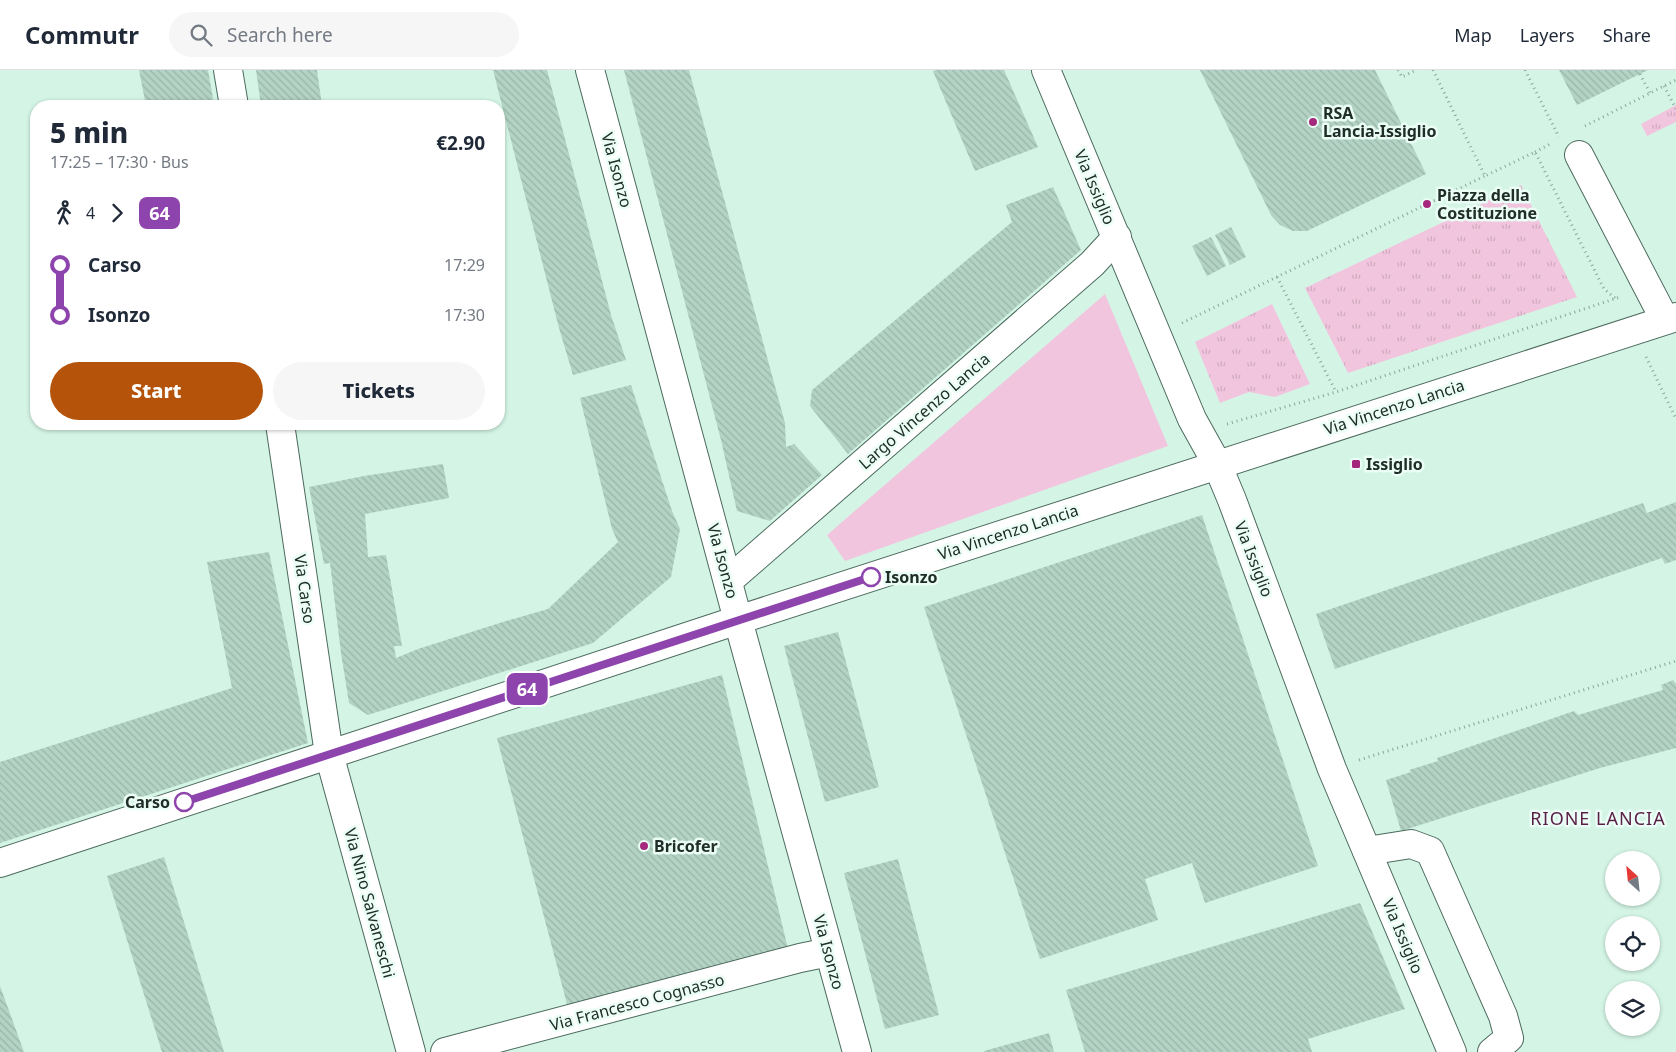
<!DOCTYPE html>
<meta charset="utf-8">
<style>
:root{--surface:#fff;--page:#f6f6f7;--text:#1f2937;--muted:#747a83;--line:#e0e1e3;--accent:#b45309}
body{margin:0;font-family:"Noto Sans",sans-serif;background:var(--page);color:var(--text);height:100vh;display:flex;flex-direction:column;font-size:19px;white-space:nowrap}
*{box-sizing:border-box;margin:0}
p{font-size:16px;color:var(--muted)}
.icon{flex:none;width:28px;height:28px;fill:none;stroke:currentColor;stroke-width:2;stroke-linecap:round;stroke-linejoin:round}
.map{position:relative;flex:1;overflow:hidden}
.sheet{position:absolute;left:30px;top:30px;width:475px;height:330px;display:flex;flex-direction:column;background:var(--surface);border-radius:20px;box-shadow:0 1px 4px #0004}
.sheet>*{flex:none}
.badge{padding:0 10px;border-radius:8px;font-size:18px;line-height:32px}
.needle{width:32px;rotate:333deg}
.controls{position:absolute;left:1605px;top:781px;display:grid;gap:10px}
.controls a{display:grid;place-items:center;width:55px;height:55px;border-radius:50%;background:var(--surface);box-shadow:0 1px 4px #0004;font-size:25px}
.map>.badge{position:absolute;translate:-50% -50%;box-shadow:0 0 0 2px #fff}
.legs{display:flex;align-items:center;gap:8px;height:55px;padding:0 20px;font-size:16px}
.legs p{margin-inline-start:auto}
.headline{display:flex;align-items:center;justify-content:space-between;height:85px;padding:0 20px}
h1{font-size:28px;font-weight:800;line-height:38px}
.cta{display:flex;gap:10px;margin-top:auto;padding:10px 20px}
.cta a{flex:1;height:58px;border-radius:30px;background:var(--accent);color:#fff;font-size:20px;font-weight:800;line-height:58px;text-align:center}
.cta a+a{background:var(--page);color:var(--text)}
ul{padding:0 20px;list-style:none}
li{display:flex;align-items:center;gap:18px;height:50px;font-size:19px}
li i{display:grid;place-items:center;width:8px;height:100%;margin:0 6px;background:currentColor}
li i::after{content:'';width:12px;height:12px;margin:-6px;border:4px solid;border-radius:50%;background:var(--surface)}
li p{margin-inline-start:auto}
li:first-child i{background:linear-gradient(#0000 50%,currentColor 0)}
li:last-child i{background:linear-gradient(currentColor 50%,#0000 0)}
header{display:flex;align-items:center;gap:30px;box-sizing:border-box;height:70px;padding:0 25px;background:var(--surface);border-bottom:1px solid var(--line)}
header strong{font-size:24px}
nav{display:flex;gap:28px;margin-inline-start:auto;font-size:18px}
.search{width:350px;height:45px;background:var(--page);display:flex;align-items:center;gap:12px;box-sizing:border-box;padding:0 18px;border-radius:28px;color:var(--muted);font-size:19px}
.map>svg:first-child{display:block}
</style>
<header>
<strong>Commutr</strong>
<div class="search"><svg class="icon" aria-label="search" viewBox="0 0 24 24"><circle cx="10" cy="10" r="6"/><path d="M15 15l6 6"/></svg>Search here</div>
<nav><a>Map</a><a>Layers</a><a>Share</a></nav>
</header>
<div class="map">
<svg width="1676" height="982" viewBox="0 0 1676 982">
<defs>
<pattern id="grass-tufts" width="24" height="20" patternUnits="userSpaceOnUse" patternTransform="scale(1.25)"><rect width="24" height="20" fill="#f2c5de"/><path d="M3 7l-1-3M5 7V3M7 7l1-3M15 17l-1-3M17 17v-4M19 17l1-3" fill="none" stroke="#cfaabe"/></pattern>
<pattern id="building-back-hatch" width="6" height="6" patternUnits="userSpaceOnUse" patternTransform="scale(1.25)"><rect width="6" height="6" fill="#b3d3c5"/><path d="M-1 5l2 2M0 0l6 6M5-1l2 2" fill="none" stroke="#9ab5a9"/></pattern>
</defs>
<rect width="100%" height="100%" fill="#d4f5e6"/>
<!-- grass -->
<g fill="url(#grass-tufts)">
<polygon points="1676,35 1676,52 1647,66 1641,54"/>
<polygon points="1521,115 1577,227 1348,303 1305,218"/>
<polygon points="1272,234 1310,314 1275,327 1249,322 1220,333 1195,272"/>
</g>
<!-- green -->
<polygon fill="#f2c5de" points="1105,224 1168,376 845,491 827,465"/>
<!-- building -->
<g fill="url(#building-back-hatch)">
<polygon points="139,0 208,0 214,34 197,36 146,36"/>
<polygon points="256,0 317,0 322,36 261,36"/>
<polygon points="493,0 547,0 611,245 626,290 573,305 559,258"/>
<polygon points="624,0 689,0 785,353 786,377 794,374 822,405 770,451 737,441 721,370"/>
<polygon points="936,0 1004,0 1038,77 975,101 933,1"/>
<polygon points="1200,0 1375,0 1426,104 1307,161 1293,161 1280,155 1271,145"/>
<polygon points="1559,0 1648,0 1577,35"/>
<polygon points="1053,117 1081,180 848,384 810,336 812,320 1012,152 1006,135"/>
<polygon points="1231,157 1246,187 1230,195 1215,165"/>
<polygon points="1211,167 1226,196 1207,206 1192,176"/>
<polygon points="631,315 672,441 680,459 671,507 593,573 368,645 349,633 341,583 330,493 324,494 309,417 364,406 443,394 449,428 365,444 368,487 386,485 402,576 394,576 396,588 418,579 506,551 548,539 618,472 612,459 580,328"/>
<polygon points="1676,432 1676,490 1665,494 1662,488 1335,599 1316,544 1643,433 1647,443"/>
<polygon points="1202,445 1318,796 1205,833 1192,793 1145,809 1158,850 1040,889 924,537"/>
<polygon points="269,482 308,673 0,773 0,692 232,618 207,492"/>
<polygon points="838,562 879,717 825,732 784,576"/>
<polygon points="722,605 789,883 568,938 497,668"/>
<polygon points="1673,610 1676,614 1676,678 1600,698 1401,761 1386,710 1411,702 1409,700 1438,691 1437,688 1574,641 1578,645 1663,620 1661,615"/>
<polygon points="164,787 224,982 162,982 107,806"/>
<polygon points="898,789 939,945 885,959 844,803"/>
<polygon points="1360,833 1405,939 1308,969 1312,982 1085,982 1066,920"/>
<polygon points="0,916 24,982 0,982"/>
<polygon points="1049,963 1054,982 984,982 984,981"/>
</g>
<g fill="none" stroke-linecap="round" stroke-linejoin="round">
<!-- minor casing -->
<g stroke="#4c6a5e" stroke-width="30">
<g id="minor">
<polyline points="228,0 234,36"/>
<polyline points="590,0 738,550 857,982"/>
<polyline points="1046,0 1192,349 1217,394 1232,430 1332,699 1452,982"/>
<polyline points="1579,85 1665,250"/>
<polyline points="280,354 329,684 411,982"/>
<polyline points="728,511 1092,194 1117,167"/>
<polyline points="1367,781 1411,774 1430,781 1503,946 1509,968 1492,982"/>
<polyline points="0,793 738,550 1676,247"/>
<polyline points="445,982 800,888 829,882"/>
</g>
</g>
<!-- path -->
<g stroke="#8ca69a" stroke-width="3" stroke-dasharray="1 4" stroke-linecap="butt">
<polyline points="1398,0 1402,7 1416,0"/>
<polyline points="1433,0 1485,106 1535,82 1604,219 1615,228"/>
<polyline points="1525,0 1559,67"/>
<polyline points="1640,4 1650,23"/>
<polyline points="1664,16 1676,39"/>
<polyline points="1585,56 1676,10"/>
<polyline points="1535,82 1552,73"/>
<polyline points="1277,207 1336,322"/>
<polyline points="1182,253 1485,106"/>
<polyline points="1646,287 1676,349"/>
<polyline points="1227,354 1336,322 1620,227"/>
<polyline points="1359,690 1676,591"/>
</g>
<!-- minor -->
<use href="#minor" stroke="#fff" stroke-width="28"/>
</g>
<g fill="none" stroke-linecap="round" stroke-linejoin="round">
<!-- line-1 casing -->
<g stroke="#fff" stroke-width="11">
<polyline id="line-1" points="184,732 871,507"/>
</g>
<!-- line-1 -->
<use href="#line-1" stroke="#8e44ad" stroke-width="8"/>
</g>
<!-- markers -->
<g fill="#a4297d" stroke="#ebfef6" stroke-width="2">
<circle cx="1313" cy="52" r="5"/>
<circle cx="1427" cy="134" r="5"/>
<rect x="1351" y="389" width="10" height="10" rx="2.5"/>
<circle cx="644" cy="776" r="5"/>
</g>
<g fill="#fff" stroke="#8e44ad" stroke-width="2.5">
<circle cx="871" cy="507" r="9"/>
<circle cx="184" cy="732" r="9"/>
</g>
<g text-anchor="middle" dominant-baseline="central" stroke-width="5" stroke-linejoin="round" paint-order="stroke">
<!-- poi labels -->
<g font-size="16" font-weight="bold" fill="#202d28" stroke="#ebfef6" text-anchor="start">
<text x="1323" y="43">RSA<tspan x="1323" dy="18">Lancia-Issiglio</tspan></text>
<text x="1437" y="125">Piazza della<tspan x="1437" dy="18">Costituzione</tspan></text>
<text x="1366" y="394">Issiglio</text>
<text x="654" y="776">Bricofer</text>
</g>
<!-- street labels -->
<g font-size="16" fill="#202d28" stroke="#ebfef6">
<text transform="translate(617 100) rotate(75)">Via Isonzo</text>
<text transform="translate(1095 117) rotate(67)">Via Issiglio</text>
<text transform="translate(1394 337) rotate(-18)">Via Vincenzo Lancia</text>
<text transform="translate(924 341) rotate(-41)">Largo Vincenzo Lancia</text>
<text transform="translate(1008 462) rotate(-18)">Via Vincenzo Lancia</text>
<text transform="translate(1254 489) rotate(69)">Via Issiglio</text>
<text transform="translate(723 491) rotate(75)">Via Isonzo</text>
<text transform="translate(305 519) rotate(82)">Via Carso</text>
<text transform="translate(370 833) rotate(75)">Via Nino Salvaneschi</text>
<text transform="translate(1403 866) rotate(67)">Via Issiglio</text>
<text transform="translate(829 882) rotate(75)">Via Isonzo</text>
<text transform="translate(637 932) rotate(-15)">Via Francesco Cognasso</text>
</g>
<!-- stop labels -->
<g font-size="16" font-weight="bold" fill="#202d28" stroke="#ebfef6" text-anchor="start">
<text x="885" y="507">Isonzo</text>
<text x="170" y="732" text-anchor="end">Carso</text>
</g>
<!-- neighbourhood labels -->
<g font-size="18" letter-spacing="1" fill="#5a1f46" stroke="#ebfef6">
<text x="1598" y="748">RIONE LANCIA</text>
</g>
</g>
</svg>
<div class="controls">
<a><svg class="needle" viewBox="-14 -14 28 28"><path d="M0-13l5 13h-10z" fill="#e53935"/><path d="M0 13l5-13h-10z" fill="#747a83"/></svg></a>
<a><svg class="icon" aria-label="locate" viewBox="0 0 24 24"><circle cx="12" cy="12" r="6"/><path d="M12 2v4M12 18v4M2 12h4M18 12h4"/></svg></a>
<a><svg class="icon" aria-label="layers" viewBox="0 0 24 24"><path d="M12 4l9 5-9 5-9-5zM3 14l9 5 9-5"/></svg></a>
</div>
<b class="badge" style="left:527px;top:619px;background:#8e44ad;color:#fff">64</b>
<section class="sheet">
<div class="headline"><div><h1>5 min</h1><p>17:25 – 17:30 · Bus</p></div><b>€2.90</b></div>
<div class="legs"><svg class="icon" aria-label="walk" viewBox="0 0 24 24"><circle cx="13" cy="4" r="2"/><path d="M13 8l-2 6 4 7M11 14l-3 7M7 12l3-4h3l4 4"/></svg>4<svg class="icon" aria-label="forward" viewBox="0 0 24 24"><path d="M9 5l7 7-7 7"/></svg><b class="badge" style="background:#8e44ad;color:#fff">64</b></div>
<ul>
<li><i style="color:#8e44ad"></i><b>Carso</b><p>17:29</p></li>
<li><i style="color:#8e44ad"></i><b>Isonzo</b><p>17:30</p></li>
</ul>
<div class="cta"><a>Start</a><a>Tickets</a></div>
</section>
</div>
